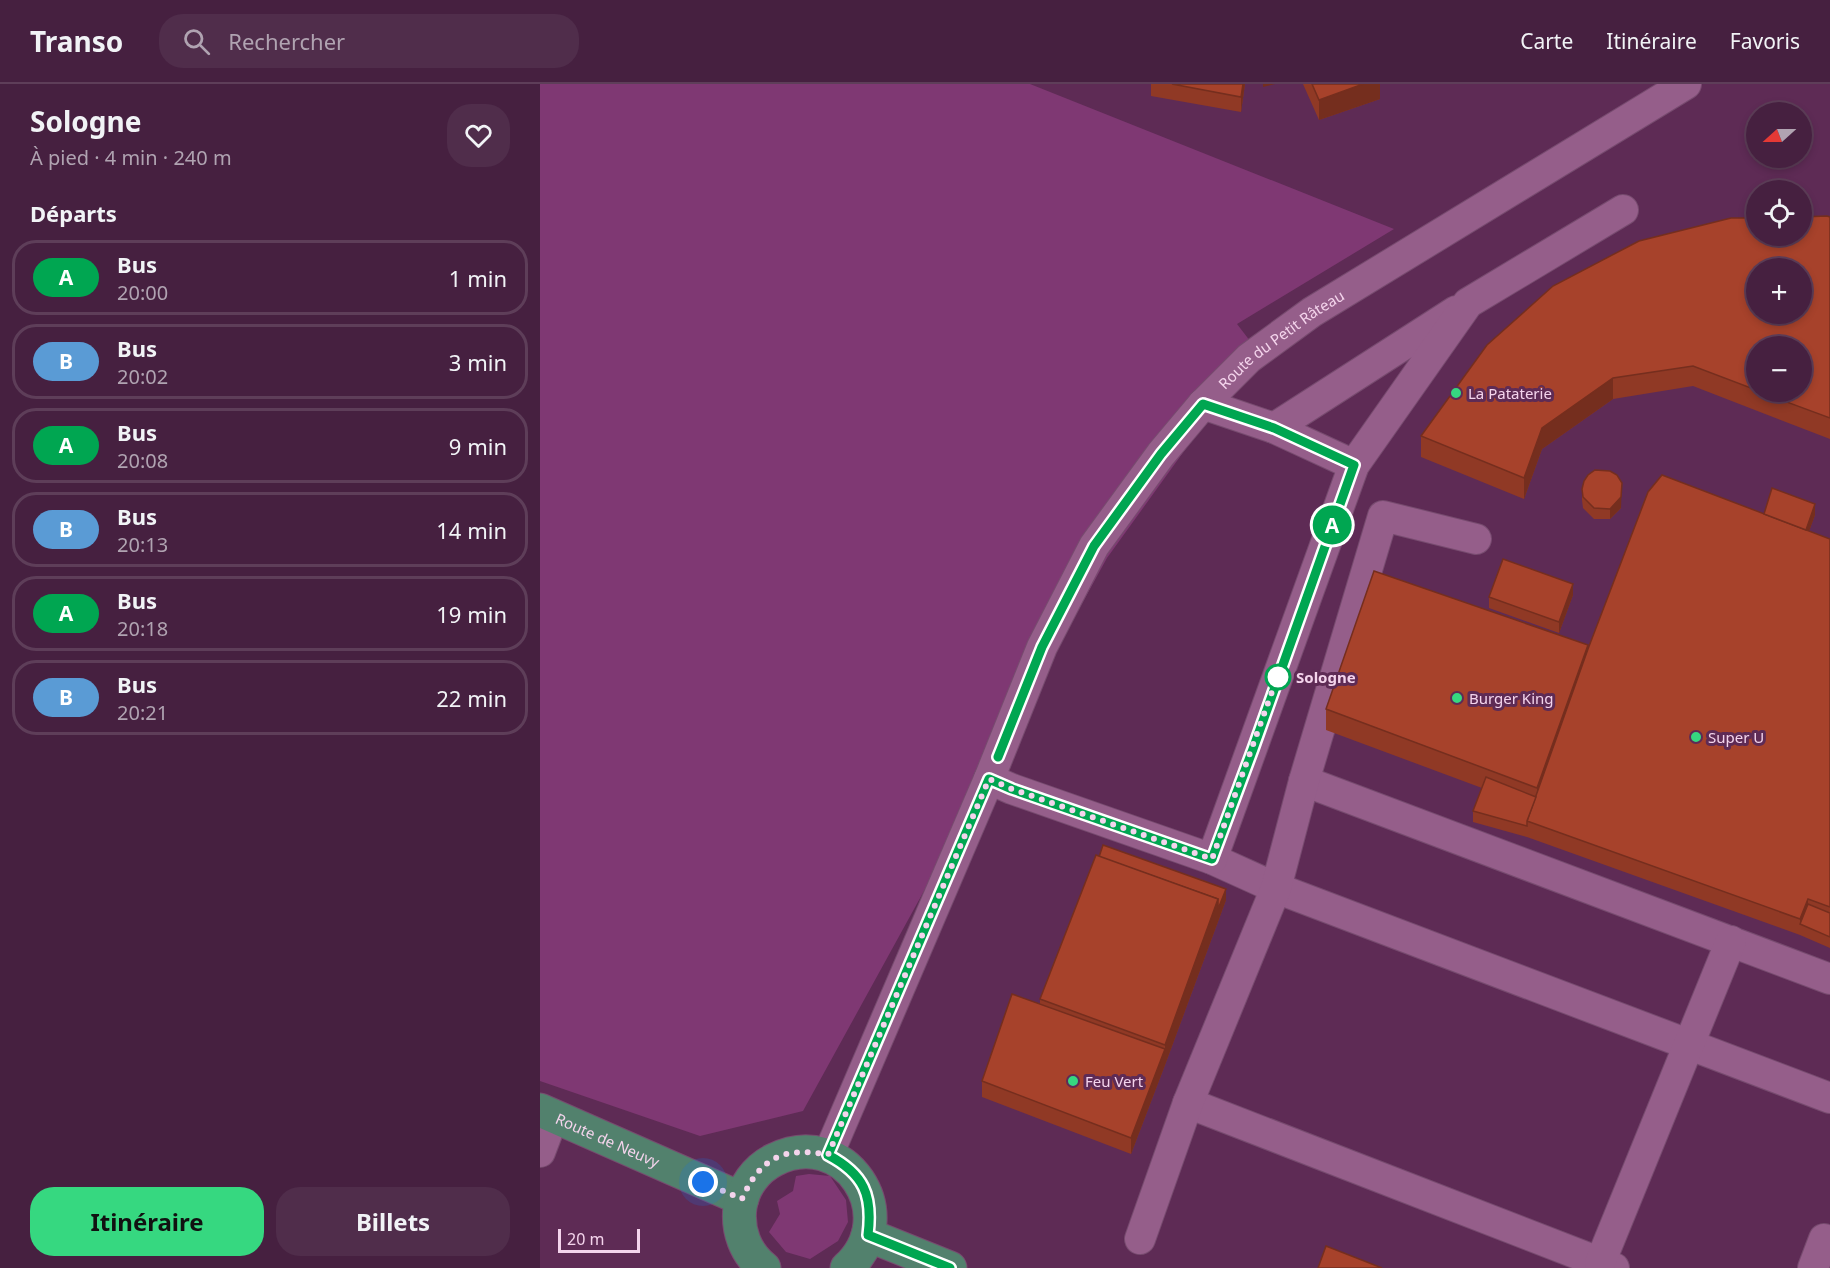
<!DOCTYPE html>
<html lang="fr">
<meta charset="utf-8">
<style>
:root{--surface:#462040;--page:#502d4b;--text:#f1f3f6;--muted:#b0a3b1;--line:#5e3e59;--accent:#36d880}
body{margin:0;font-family:"Noto Sans",sans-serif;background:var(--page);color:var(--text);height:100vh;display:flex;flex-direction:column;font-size:22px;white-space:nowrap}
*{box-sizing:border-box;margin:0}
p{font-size:20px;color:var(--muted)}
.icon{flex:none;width:33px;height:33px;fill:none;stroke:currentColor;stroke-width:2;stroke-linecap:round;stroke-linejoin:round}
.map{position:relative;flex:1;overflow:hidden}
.panel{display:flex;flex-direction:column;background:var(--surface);width:540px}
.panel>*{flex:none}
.badge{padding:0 12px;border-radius:20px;font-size:21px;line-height:39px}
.needle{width:39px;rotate:249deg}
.controls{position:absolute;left:1206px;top:18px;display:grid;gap:12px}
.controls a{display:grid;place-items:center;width:66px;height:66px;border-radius:50%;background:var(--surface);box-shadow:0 3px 9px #0003,0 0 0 2px var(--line);font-size:30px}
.scale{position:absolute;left:18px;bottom:15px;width:82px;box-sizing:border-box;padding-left:6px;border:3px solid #f4d4ec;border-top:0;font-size:16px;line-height:21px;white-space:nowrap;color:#f4d4ec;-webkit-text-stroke:4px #5e2b55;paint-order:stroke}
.you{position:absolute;width:30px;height:30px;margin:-15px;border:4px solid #fff;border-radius:50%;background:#1a73e8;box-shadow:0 0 0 9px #1a73e833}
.map>.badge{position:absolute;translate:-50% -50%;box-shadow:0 0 0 3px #fff}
h2{padding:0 30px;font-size:22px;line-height:54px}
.round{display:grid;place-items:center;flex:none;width:63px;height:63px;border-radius:24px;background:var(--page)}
.head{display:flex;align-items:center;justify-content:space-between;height:102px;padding:0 30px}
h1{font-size:28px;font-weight:700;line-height:45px}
.button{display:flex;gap:12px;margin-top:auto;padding:12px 30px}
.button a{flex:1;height:69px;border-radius:24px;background:var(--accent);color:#111;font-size:24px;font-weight:700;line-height:69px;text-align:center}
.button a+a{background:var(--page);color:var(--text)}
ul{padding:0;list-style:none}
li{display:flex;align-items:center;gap:18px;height:75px;margin:0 12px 9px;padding:0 18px;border:3px solid var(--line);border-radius:24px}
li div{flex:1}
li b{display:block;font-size:22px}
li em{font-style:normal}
li .badge{min-width:66px;font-weight:700;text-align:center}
header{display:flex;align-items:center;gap:36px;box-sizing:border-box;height:84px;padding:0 30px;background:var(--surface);border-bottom:2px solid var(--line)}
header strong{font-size:28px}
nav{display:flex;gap:33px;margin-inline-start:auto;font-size:21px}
.search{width:420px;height:54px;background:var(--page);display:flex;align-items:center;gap:15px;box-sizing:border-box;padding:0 21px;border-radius:24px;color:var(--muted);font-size:22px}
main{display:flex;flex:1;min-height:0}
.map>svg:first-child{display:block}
</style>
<header>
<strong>Transo</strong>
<div class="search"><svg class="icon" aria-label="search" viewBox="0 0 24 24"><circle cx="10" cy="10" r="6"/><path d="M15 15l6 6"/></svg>Rechercher</div>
<nav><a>Carte</a><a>Itinéraire</a><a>Favoris</a></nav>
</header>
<main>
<section class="panel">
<div class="head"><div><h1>Sologne</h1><p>À pied · 4 min · 240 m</p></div><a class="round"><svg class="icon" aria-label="heart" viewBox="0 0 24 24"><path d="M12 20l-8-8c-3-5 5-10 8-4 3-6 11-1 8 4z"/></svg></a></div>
<h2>Départs</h2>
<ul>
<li><span class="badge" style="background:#00a651;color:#fff">A</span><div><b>Bus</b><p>20:00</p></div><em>1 min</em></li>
<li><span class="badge" style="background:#5a9bd5;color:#fff">B</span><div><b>Bus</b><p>20:02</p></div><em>3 min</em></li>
<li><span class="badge" style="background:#00a651;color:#fff">A</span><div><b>Bus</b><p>20:08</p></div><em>9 min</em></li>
<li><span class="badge" style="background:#5a9bd5;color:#fff">B</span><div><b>Bus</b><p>20:13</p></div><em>14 min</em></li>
<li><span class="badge" style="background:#00a651;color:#fff">A</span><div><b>Bus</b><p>20:18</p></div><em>19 min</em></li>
<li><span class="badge" style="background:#5a9bd5;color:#fff">B</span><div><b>Bus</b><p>20:21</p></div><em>22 min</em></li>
</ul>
<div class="button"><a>Itinéraire</a><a>Billets</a></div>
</section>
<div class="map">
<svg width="1290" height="1184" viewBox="0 0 1290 1184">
<rect width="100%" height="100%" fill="#5e2b55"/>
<!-- green -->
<g fill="#7f3873">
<polygon points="0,0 490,0 854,145 697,240 717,266 567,474 263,1027 160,1052 0,997"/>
<polygon points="269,1090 290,1092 306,1116 308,1138 298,1157 270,1175 246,1168 229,1148 240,1130 237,1117 253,1107 256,1092"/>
</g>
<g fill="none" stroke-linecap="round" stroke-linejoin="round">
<!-- minor casing -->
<g stroke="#774b6f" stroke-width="32">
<g id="minor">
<polyline points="663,320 734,344 814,381"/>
<polyline points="734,344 916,227"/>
<polyline points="449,695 472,705 672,775 736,804 1290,1014"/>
<polyline points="764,697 1290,895"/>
<polyline points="672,775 814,381 928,219 1083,126"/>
<polyline points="648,1019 1074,1184"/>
<polyline points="0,1068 14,1031"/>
<path id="s1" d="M288,1071L449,695L502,563L554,462L621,370L663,320L709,274L772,228L1146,0"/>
<polyline points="600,1155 648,1019 736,804 764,697 843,432 936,455"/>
<polyline points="1060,1179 1191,857"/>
<polyline points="1273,1184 1284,1155 1290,1157"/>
</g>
</g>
<!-- major casing -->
<g stroke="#774b6f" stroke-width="35">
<g id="major">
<path id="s2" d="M0,1026L202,1115"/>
<polyline points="328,1151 410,1184"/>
<path d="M224,1184C205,1169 197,1146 200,1123C203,1103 216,1085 234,1076C304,1040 365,1131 307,1184"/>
</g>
</g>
<!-- minor -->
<use href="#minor" stroke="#955e8a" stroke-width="30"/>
<!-- major -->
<use href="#major" stroke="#52816d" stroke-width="33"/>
</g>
<!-- wall -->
<g fill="#903925" fill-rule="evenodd">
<polygon points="611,0 705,0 701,28 611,12"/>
<polygon points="763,0 840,0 840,15 779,36"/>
<path d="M1290,133V355L1153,302L1073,315L1002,365L984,415L881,373V352ZM1216,262L1262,308H1216Z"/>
<polygon points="1042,405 1081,424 1070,435 1054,435 1043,424 1042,416"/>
<polygon points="1224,430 1275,431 1269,447 1290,455 1290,864 1260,851 987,753 933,738 933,727 942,704 786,646 786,625 1048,565"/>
<polygon points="1033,511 1019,549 949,524 949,513"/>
<polygon points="686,816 625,981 591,1070 442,1013 442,997 500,920 500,915"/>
</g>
<!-- shaded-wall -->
<g fill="#752e1e">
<polygon points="703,0 705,0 701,28 701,13"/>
<polygon points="723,0 735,0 723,3"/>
<polygon points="823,0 840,0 840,15 779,36 779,16"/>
<polygon points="1073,294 1073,315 1002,365 984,415 984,394 1002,344"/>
<polygon points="1082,399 1081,424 1070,435 1070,425"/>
<polygon points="1275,420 1275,431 1264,461 1264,450"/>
<polygon points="1033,500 1033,511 1019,549 1019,538"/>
<polygon points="1048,561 1048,581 997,713 997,704"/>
<polygon points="686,805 686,816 625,981 591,1070 591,1054 625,965 625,961 678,815"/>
<polygon points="1268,815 1268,831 1260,840 1260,851 1260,835"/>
</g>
<!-- building -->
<g fill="#a7422b" stroke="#752e1e" stroke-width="1.5" fill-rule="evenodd">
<polygon points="632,0 703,0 701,13"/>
<polygon points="772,0 823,0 779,16"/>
<path d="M1287,132L1290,133V334L1220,308H1262V262H1216V306L1153,282L1073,294L1002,344L984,394L881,352L947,261L1013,202L1099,157L1191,134H1216V152H1262V133ZM1216,184H1262V230H1216Z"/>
<polygon points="1055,386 1070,387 1077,391 1082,399 1081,413 1070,425 1054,424 1043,413 1042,405 1044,397 1048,391"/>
<polygon points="1122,391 1290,455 1290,823 1268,815 1260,835 987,737 1048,565 1108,408"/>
<polygon points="1232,404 1275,420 1266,446 1224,430"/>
<polygon points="963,475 1033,500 1019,538 949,513"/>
<polygon points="834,487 1048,561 997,704 786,625"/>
<polygon points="946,693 996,713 987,737 987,742 933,727"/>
<polygon points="563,761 686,805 678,825 678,815 559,773"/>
<polygon points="556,771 678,815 625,961 500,915"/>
<polygon points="1268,820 1290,829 1290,853 1260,840"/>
<polygon points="472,910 625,965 591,1054 442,997"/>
<polygon points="786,1162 842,1184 778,1184"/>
</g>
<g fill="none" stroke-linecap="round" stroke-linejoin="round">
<!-- line casing -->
<g stroke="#fff" stroke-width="14">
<path id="line" d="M410,1184L328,1151C333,1111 324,1090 288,1071L449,695L472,705L672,775L713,665L814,381L734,344L663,320L621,370L554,462L502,563L458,673"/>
</g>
<!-- line -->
<use href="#line" stroke="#00a651" stroke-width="9"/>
<!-- walk -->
<path stroke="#f4d4ec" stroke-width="6" stroke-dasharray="0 10.8" d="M163,1098L202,1115C220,1074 244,1062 288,1071L449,695L472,705L672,775L738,591V593"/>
</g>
<!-- markers -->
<g fill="#36d880" stroke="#5e2b55" stroke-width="2">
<circle cx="916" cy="309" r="6"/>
<circle cx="917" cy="614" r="6"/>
<circle cx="1156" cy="653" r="6"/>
<circle cx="533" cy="997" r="6"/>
</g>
<circle fill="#fff" stroke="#00a651" stroke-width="3" cx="738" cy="593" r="12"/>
<g text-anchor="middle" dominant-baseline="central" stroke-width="6" stroke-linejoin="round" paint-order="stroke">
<!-- street labels -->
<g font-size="15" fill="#f4d4ec" stroke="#5e2b55">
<text stroke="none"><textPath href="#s1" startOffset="946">Route du Petit Râteau</textPath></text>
<text stroke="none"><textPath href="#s2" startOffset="74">Route de Neuvy</textPath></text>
</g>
<!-- poi labels -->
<g font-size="15" fill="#f4d4ec" stroke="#5e2b55" text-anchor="start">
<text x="928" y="309">La Pataterie</text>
<text x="929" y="614">Burger King</text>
<text x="1168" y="653">Super U</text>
<text x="545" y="997">Feu Vert</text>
</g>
<!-- stop labels -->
<g font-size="15" font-weight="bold" fill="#f4d4ec" stroke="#5e2b55" text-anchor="start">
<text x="756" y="593">Sologne</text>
</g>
</g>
</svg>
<div class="controls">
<a><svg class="needle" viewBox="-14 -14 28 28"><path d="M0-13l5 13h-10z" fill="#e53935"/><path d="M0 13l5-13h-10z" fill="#b0a3b1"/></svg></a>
<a><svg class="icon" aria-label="locate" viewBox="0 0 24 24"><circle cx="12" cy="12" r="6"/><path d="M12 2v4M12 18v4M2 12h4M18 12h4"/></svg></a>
<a>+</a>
<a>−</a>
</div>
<div class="scale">20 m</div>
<div class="you" style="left:163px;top:1098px"></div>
<b class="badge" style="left:792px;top:441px;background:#00a651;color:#fff">A</b>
</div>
</main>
